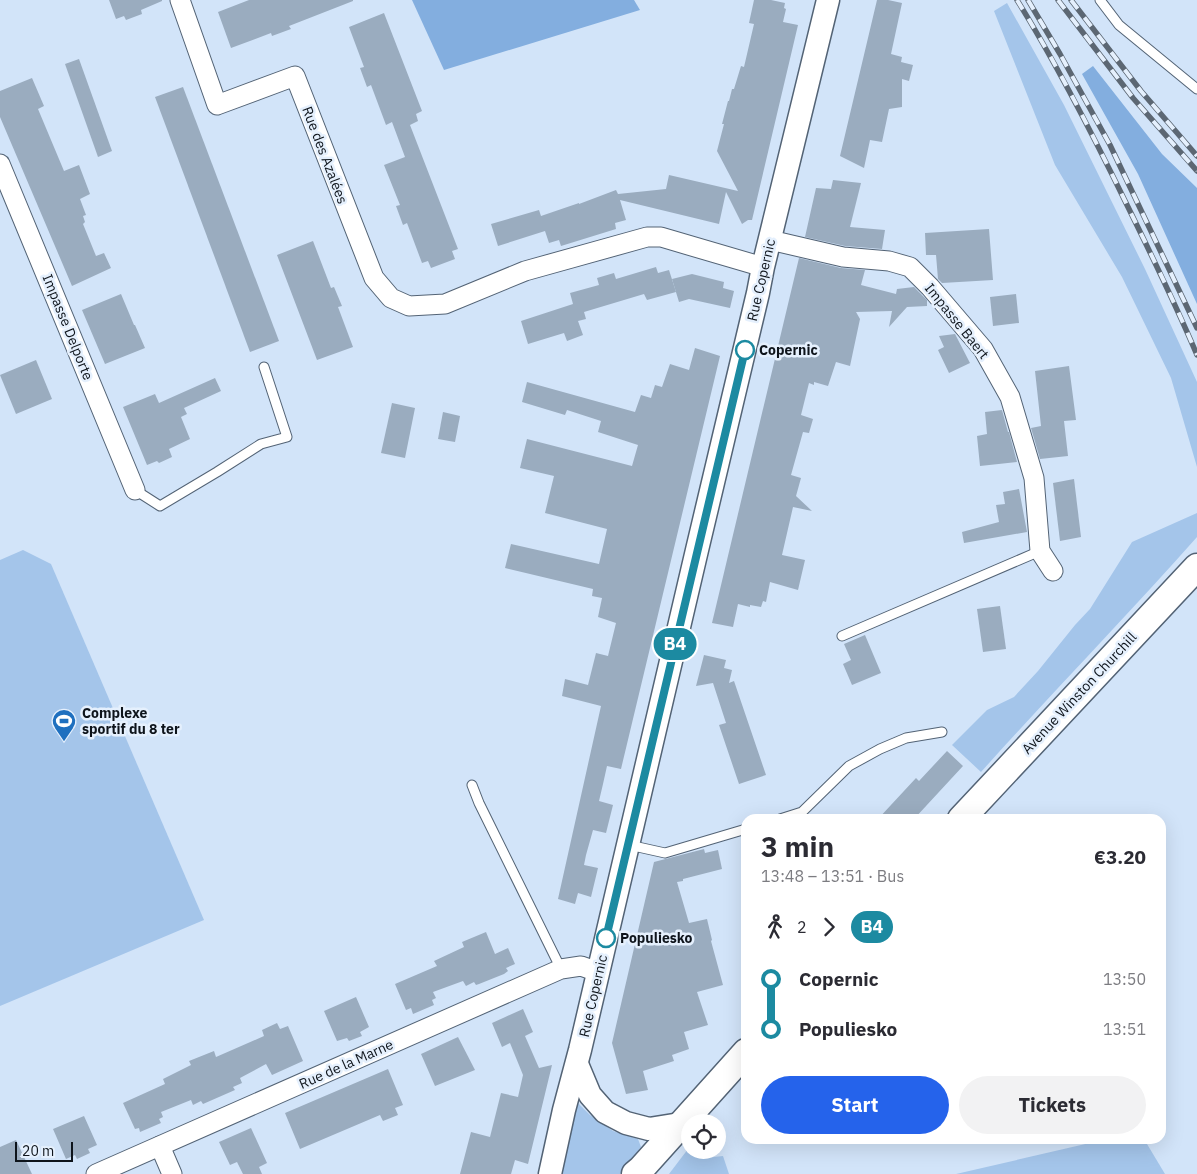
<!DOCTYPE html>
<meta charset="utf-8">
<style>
:root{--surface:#fff;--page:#f2f2f3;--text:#2b2b33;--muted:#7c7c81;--accent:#2563eb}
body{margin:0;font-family:"IBM Plex Sans",sans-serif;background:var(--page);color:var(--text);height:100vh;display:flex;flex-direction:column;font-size:19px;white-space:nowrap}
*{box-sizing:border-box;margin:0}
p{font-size:16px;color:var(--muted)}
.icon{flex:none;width:28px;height:28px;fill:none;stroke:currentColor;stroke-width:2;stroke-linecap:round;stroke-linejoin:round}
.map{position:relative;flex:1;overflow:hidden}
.sheet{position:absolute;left:741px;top:814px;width:425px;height:330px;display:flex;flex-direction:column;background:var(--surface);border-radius:15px;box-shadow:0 5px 20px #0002}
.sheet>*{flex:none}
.badge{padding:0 10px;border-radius:16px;font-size:18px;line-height:32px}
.tools{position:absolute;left:681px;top:1114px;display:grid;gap:10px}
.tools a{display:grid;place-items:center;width:45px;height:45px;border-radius:50%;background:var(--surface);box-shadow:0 5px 20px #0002;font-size:25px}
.scale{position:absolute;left:15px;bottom:12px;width:58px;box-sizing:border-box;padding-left:5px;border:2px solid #0e141b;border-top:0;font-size:14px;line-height:18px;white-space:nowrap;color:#0e141b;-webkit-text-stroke:4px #e5f0fd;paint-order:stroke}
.map>.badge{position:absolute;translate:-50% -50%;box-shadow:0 0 0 2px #fff}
.legs{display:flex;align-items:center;gap:8px;height:55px;padding:0 20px;font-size:16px}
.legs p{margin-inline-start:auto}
.overview{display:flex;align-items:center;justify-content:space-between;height:85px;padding:0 20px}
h1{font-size:28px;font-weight:700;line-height:38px}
.primary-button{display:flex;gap:10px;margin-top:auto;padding:10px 20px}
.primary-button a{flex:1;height:58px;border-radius:30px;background:var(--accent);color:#fff;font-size:20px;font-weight:700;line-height:58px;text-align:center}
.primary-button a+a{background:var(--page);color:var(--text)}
ul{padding:0 20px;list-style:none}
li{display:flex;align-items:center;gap:18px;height:50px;font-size:19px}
li i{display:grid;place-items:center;width:8px;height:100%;margin:0 6px;background:currentColor}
li i::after{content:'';width:12px;height:12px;margin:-6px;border:4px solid;border-radius:50%;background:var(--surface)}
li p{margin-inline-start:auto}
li:first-child i{background:linear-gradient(#0000 50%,currentColor 0)}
li:last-child i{background:linear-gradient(currentColor 50%,#0000 0)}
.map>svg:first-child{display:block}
</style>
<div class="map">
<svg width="1197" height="1174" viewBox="0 0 1197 1174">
<rect width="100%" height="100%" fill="#d2e4f9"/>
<!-- green -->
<g fill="#a4c5ea">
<polygon points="1007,3 1064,105 1145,269 1197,382 1197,467 1171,378 1122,277 1055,165 994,11"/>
<path d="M1197,513V537C1126,617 1052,693 981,772L952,745L987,710L1014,697L1038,671L1075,625L1090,609L1132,542Z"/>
<polygon points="23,550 51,564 204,920 0,1006 0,560"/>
<polygon points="577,1102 590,1115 613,1131 638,1139 641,1147 620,1174 563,1174 556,1167"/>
<polygon points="1107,1139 1144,1139 1165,1174 956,1174"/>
<polygon points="688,1149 705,1158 723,1156 729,1174 669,1174"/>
</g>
<!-- forest -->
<g fill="#83aedf">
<polygon points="412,0 634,0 640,10 444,70"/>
<polygon points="1093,66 1162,154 1197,188 1197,304 1138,174 1082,74"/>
</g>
<!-- building -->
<g fill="#9aacbf">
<polygon points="109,0 162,0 162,1 141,10 142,14 126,20 124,16 116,19"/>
<polygon points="249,0 353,0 353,1 289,26 291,29 272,36 271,33 231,48 218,12"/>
<polygon points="754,0 771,0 785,3 784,8 786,9 783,22 798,25 752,220 748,220 742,224 726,192 719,224 620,200 626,220 615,223 616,229 561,246 559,240 549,243 545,231 498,246 491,224 539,210 541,216 579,203 579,204 616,190 618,194 666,189 669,175 738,191 717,151 724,124 722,124 728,101 729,101 732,89 734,89 741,66 744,67 754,24 749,23"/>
<polygon points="877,0 888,0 902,3 891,54 902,57 901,62 913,65 909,81 902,79 902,107 889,109 882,142 870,140 864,168 840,156"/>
<polygon points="384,13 422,111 416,114 418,121 410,125 458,249 452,251 455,259 431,268 428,261 422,263 407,223 403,225 396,206 400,205 384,165 405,157 392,122 386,125 371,85 367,87 360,68 364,67 349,27"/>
<polygon points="79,59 112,151 98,157 65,64"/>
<polygon points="32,78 44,106 38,109 64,171 79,165 90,194 80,199 86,215 83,216 85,222 83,224 96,256 104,253 111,268 72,286 0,117 0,91"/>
<polygon points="183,87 279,341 250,352 155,97"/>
<polygon points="833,180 861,183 850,227 885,230 882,249 845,246 805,237 816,188 831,189"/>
<polygon points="989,229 993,280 942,283 938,279 936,255 926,255 925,233"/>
<polygon points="313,241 331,288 334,287 342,306 338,307 353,347 317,360 277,255"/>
<polygon points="799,258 841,268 865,270 861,285 896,294 897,289 914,287 927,300 927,306 907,307 889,327 892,311 856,312 860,319 850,366 836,362 828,386 814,382 814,385 809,383 801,415 813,419 809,433 803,432 791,475 801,478 796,496 812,511 793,507 782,555 805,560 798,590 770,582 766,602 763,601 761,607 750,605 750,607 738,604 733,627 712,623"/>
<polygon points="656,267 658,273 669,270 676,292 647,300 644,294 584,312 586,319 578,321 583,335 567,341 564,333 528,344 521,321 573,304 570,293 599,285 597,278 614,273 616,279"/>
<polygon points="692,274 724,282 723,288 734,291 730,308 689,299 679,302 672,279"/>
<polygon points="121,294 134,325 135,325 145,348 105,364 82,310"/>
<polygon points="1016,294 1019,323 993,326 990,297"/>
<polygon points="955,334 970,363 949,373 938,350 944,347 939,336"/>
<polygon points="695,348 720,356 621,769 607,766 603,784 599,801 613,805 606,833 593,830 586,855 584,865 598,868 591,897 578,893 575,904 558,899 601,706 562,696 565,679 588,685 596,653 608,656 616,623 598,617 602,598 592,596 593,589 505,568 511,544 599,564 607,529 545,513 554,476 520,468 527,439 632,466 638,445 598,432 601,421 567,410 565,415 522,402 527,382 635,412 641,395 651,398 655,385 662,387 670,364 689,370"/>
<polygon points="36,360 52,399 16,414 0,375"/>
<polygon points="1069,366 1076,420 1064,421 1068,456 1040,459 1031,428 1041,426 1035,371"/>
<polygon points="215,378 221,391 184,408 187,414 181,417 190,439 169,449 172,457 159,463 157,461 147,465 123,407 155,394 159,403"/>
<polygon points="392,403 415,408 405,458 381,453"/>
<polygon points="1002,410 1008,432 1009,432 1017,462 980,466 977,436 987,434 985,412"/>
<polygon points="443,412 460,416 455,442 438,439"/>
<polygon points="1074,479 1081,537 1060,541 1053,483"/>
<polygon points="1019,489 1027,532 964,543 962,532 999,522 996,505 1005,504 1003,492"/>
<polygon points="1000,606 1006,649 983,652 977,609"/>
<polygon points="865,635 881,673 852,685 843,664 851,660 844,644"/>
<polygon points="704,655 726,660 724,668 732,670 729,683 734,681 766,775 739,784 719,725 726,723 713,683 696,686"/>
<polygon points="947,751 963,766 914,819 878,819 916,778 919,781"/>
<polygon points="704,849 705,853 718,850 722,869 683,879 683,881 677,882 689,923 707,919 712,940 711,941 723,985 697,992 708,1025 684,1032 689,1049 672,1055 674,1061 643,1071 648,1090 626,1094 612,1043 654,862"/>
<polygon points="486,932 495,954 508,948 515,964 506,968 508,971 504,974 479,984 476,985 474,982 466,986 463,981 433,992 436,998 432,1000 434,1005 413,1014 411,1008 406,1010 395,984 437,966 434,961 464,947 462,942"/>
<polygon points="356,997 369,1027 360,1032 362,1036 349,1041 347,1038 337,1041 324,1011"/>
<polygon points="523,1009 533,1032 525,1036 539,1068 552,1065 528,1164 515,1160 511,1174 460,1174 471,1132 490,1137 501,1093 518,1097 523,1075 510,1043 502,1047 492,1023"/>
<polygon points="277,1023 280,1029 288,1026 303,1061 272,1075 266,1064 240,1078 242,1083 233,1087 235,1090 203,1104 201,1101 193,1105 191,1100 161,1112 163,1117 159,1119 161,1123 140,1132 139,1128 135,1129 123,1103 165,1084 163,1079 191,1065 189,1061 214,1051 216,1057 264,1036 262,1030"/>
<polygon points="458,1037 475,1070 435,1086 421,1054"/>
<polygon points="388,1069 403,1105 395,1108 398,1115 383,1121 380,1115 300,1149 285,1113"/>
<polygon points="84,1116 97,1145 88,1149 90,1153 77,1159 75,1155 66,1159 53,1129"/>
<polygon points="251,1128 267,1163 259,1167 262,1174 243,1174 237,1162 230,1165 219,1142"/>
<polygon points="16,1140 32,1174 0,1174 0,1147"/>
</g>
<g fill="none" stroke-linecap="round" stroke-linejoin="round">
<!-- service casing -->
<g stroke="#536375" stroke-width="11">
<g id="service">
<polyline points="1100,0 1119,25 1197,89"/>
<polyline points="135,490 160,506 217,472 261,444 287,437 264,367"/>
<polyline points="842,636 1040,551"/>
<polyline points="472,785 479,803 561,969"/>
<polyline points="780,819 802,812 849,766 880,749 906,738 942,732"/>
<polyline points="629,845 665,853 746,829"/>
</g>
</g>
<!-- minor casing -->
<g stroke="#536375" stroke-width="21">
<g id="minor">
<polyline points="180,0 217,105 295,76 374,278 391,298 409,306 445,304 525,271 647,237 661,237 763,267"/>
<polyline points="0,164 135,490"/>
<polyline points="770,240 843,257 889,261 910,267 930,287 983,349 1010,397 1034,478 1040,551 1053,571"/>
<polyline points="160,1146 172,1174"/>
<polyline points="96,1174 561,969 581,966 598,972"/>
</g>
</g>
<!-- tertiary casing -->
<g stroke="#536375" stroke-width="25">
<g id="tertiary">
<polyline points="577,1064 590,1095 605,1112 626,1123 649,1129 680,1124"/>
<polyline points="550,1174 564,1110 580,1050 697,550 758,293 763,267 828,0"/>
</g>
</g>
<!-- secondary casing -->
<g stroke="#536375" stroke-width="29">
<g id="secondary">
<polyline points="961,819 1197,567"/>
<polyline points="635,1174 641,1169 746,1052"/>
</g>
</g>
<!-- service -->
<use href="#service" stroke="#fff" stroke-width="9"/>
<!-- minor -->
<use href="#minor" stroke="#fff" stroke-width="19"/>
<!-- tertiary -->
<use href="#tertiary" stroke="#fff" stroke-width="22"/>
<!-- secondary -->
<use href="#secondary" stroke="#fff" stroke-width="26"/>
<!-- rail casing -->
<g stroke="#5c6773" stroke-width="5.5">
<g id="rail">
<path d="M1017,0C1058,66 1094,137 1128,207C1152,256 1176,305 1197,355"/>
<polyline points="1028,0 1060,54 1110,145 1197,328"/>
<polyline points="1058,0 1133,98 1197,171"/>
<polyline points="1071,0 1141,91 1197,156"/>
</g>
</g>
<!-- rail -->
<use href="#rail" stroke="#e5f0fd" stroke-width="4" stroke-dasharray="11" stroke-linecap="butt"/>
</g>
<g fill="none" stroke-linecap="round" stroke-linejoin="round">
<!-- line-1 casing -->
<g stroke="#fff" stroke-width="11">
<polyline id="line-1" points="606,938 745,350"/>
</g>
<!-- line-1 -->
<use href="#line-1" stroke="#1c8aa1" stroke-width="8"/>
</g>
<!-- icons -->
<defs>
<g id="stadium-pin" transform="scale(1.25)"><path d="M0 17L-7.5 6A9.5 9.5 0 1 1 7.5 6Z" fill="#1f70bf" stroke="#e5f0fd"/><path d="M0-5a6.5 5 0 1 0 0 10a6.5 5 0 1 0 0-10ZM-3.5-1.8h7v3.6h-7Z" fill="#fff"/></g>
</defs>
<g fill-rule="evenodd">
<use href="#stadium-pin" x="64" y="721"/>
</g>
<!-- markers -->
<g fill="#fff" stroke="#1c8aa1" stroke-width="2.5">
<circle cx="745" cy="350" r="9"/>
<circle cx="606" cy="938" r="9"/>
</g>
<g text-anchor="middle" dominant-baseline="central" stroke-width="5" stroke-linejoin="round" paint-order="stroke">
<!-- street labels -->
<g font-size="14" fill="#0e141b" stroke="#e5f0fd">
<text transform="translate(325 155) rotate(69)">Rue des Azalées</text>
<text transform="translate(761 280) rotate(-77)">Rue Copernic</text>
<text transform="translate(957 321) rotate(51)">Impasse Baert</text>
<text transform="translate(68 327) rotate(68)">Impasse Delporte</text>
<text transform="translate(1079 693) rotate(-47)">Avenue Winston Churchill</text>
<text transform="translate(593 996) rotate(-77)">Rue Copernic</text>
<text transform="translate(346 1064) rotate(-24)">Rue de la Marne</text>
</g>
<!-- stop labels -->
<g font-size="14" font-weight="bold" fill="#0e141b" stroke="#e5f0fd" text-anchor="start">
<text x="759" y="350">Copernic</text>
<text x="620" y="938">Populiesko</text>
</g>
<!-- poi labels -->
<g font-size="14" font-weight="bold" fill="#0e141b" stroke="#e5f0fd" text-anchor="start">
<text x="82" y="713">Complexe<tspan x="82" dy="16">sportif du 8 ter</tspan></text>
</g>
</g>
</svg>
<div class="tools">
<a><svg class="icon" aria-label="locate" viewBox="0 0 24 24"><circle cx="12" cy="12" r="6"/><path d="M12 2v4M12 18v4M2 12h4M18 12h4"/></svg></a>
</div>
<div class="scale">20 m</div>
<b class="badge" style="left:675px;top:644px;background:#1c8aa1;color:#fff">B4</b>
<section class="sheet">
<div class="overview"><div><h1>3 min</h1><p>13:48 – 13:51 · Bus</p></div><b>€3.20</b></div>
<div class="legs"><svg class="icon" aria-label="walk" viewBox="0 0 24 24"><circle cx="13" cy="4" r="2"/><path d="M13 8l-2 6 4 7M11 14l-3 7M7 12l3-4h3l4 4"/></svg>2<svg class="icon" aria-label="forward" viewBox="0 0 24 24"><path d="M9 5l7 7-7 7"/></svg><b class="badge" style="background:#1c8aa1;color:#fff">B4</b></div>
<ul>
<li><i style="color:#1c8aa1"></i><b>Copernic</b><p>13:50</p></li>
<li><i style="color:#1c8aa1"></i><b>Populiesko</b><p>13:51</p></li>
</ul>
<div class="primary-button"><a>Start</a><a>Tickets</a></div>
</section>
</div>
